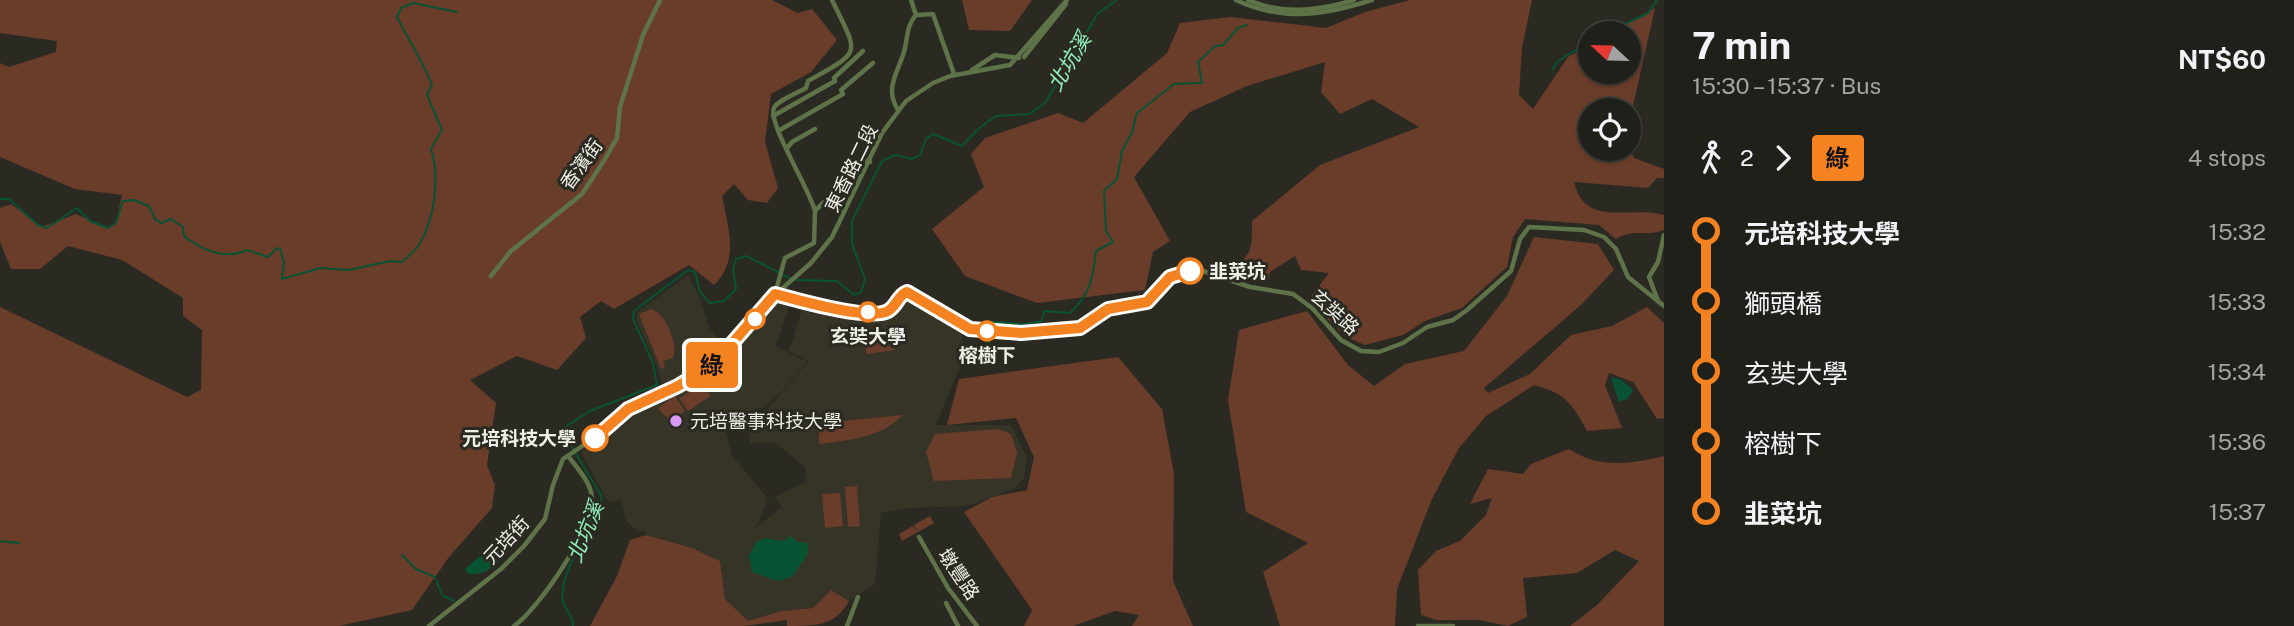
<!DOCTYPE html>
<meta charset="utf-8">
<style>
:root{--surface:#20201a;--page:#2d2d27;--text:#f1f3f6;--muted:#a2a3a2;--line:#3d3e39}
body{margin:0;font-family:"Public Sans","Noto Sans TC",sans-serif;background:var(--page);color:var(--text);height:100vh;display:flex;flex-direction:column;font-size:26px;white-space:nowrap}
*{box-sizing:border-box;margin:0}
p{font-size:23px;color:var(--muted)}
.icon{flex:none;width:38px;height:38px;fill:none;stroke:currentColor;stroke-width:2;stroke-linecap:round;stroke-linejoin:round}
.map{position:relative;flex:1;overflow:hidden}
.panel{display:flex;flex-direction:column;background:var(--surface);width:630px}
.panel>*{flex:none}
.badge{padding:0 14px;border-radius:5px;font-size:24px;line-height:46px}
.needle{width:46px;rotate:292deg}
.controls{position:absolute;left:1578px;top:21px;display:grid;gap:14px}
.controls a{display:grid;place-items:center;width:63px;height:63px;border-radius:50%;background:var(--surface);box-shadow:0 2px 5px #0004,0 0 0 2px var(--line);font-size:35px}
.map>.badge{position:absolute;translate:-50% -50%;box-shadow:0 0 0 4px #fff}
.legs{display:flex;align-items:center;gap:10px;height:77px;padding:0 28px;font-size:23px}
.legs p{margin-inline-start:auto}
.head{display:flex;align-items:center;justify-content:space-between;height:119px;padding:0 28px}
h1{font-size:38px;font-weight:700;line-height:52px}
ul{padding:0 28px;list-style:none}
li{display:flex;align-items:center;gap:24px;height:70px;font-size:26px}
li i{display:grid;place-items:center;width:10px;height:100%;margin:0 9px;background:currentColor}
li i::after{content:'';width:18px;height:18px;margin:-9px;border:5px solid;border-radius:50%;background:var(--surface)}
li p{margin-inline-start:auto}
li:first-child i{background:linear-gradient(#0000 50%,currentColor 0)}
li:last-child i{background:linear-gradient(currentColor 50%,#0000 0)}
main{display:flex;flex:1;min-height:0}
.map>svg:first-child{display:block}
</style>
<main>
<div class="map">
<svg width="1664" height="626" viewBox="0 0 1664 626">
<rect width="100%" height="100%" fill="#2b2a22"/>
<!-- built -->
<g fill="#363426">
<polygon points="688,275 701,300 709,328 724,346 693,370 663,387 656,364 636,319 637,312"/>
<polygon points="910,296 962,329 962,361 936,425 1011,425 1027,458 1024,479 1013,489 968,506 909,508 881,513 875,584 849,601 831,590 813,608 781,611 748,621 725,599 720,561 692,548 646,535 646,530 638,532 626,521 621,499 608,502 581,452 625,414 661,398 713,366 774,297 791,301 776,346 807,362 782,391 763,408 744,412 725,428 732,456 767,497 762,516 754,529 782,507 774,497 806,482 805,467 774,442 750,443 749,424 753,414 764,413 809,361 789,351 802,310 884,317"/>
</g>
<!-- green -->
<g fill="#6a3c2a">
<path d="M0,0H772L798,13L812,9L837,40L811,72L771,94L765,142L778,188L767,203L748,200L734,184L722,196C728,227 740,260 714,285L689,265L614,309L601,301L580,317L586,338L557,370L517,356L470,380L496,403L487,465L495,485L492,508L449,557L412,610L339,626H0V307L187,397L201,390L202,330L183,316V298L122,260L68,246L40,269H11L0,242V208L11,204L42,227L76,214L107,228L116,223L122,195L75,189L0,157V63L9,67L56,52L57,41L0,33Z"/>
<polygon points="962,0 1032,0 1010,31 969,30"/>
<path d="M1410,0H1532L1522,48L1519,95L1533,109L1568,57L1591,44V72H1629V33H1610L1655,8L1629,124V110H1591V149L1629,147L1634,158L1664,169V178H1657L1648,188L1574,182C1585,229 1631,205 1664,215V230C1648,237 1632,228 1616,239L1599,225L1525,219L1513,237L1507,267L1462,308L1425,321L1403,335L1365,345L1346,337L1308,300L1329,273L1301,270L1295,256L1270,272L1268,280H1250L1228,271C1253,256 1252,248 1252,221L1320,165L1419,127L1372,99L1340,114L1321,92L1325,62L1247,86L1190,112L1134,177L1170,241L1153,252L1145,290L1037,303L965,276L932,229L984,187L971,154L985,138L1058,113L1083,123L1167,53L1180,23L1230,17L1326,28L1365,12Z"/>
<path d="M1534,237L1598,244L1614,270L1581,305L1484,388L1488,393L1530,374L1571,335L1612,326L1647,307L1664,323V418L1657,419L1633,382L1609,373L1605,385L1622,428L1587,431C1572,403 1565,393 1534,385L1486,416L1459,448L1432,499L1397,589L1395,626H1280L1263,572L1308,543L1246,512L1228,400L1239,330L1307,311L1348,365L1374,386L1405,364L1464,351L1507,296Z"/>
<path d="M651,309C665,312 679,345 673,358L663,361L665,367L661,369L639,314Z"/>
<polygon points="865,334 868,334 896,350 866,354"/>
<polygon points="1118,357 1162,409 1174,474 1173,581 1193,626 1132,626 1139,615 1115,611 1073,626 1024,626 1032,610 964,512 992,497 1027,490 1034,457 1016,418 947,425 959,379"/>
<polygon points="703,385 711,396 688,411 679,398"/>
<polygon points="675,396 685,411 670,421 658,408"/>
<path d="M902,415C883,438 847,440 819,444V431L833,422Z"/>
<polygon points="999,429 1011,434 1017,452 1011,478 934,481 926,452 935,434"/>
<path d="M1569,449C1599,469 1631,464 1664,456V626H1570L1597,605L1639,561L1615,550L1577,573L1523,578L1527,617L1508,626L1480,620H1436L1421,615L1418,570L1436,551L1460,541L1486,515L1492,498L1470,504L1488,469L1523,474L1531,464Z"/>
<polygon points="857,486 860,526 848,527 845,487"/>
<polygon points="840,493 843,526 825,528 822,494"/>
<polygon points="930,516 934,523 902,541 899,534 913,526 917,532 914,525"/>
<path d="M646,535L692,548L720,561L725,599L748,621L781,611L813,608L831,590L849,601C835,626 817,626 787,626V620L744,626H590L617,576L630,540Z"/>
</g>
<!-- water -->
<g fill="#085333">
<polygon points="1611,378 1620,379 1633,390 1627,399 1619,402"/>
<path d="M505,534L511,542C501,560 490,576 468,574L465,569Z"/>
<polygon points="790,536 798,542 808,543 808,554 792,577 778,581 752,572 749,556 756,542 765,538 784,541"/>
</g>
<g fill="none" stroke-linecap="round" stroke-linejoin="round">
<!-- stream -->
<g stroke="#085333" stroke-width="2">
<polyline points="1607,33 1648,13 1657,0"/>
<polyline points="1552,70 1558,61 1591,41"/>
<path d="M0,199H9L38,225L47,228L77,208L90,221L108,228L116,223L123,201L134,200L149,206L155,219L161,223L171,219L183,227L184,236C202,250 225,260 247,250L268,257L277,248L280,249L284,262L282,279L320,268L349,270L390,261L402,262C407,257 414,252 418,246C435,221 440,176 431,149L442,130L427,95L432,85C423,61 409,41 397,17L401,8L413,3L457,12"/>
<path d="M992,328L993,322L1025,324L1042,321L1044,311L1070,313C1090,295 1093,278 1096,251L1113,242L1106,231L1104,191L1117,179L1122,151L1132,132L1137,113L1174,84L1202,83L1198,62L1215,46L1223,45L1238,28L1247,25"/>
<polyline points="966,355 984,354 988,348 991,333"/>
<polyline points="0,541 19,543"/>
<polyline points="402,555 416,569 435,577 442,595 454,601"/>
<path d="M573,626C572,612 565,611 563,601C557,575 594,524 602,497L565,436V427L590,411L657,385L653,363L633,319L634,311L688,270L695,272L700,292L710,303L724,301L736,289L733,269L736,259L746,256L794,280L837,281L854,295L861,292L865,279L852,244V221L882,161L895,155L912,159L920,155L926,139L933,134L962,146L978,129L996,116L1029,114L1045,103L1098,13L1117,0"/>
</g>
<!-- minor -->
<g stroke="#5f7349" stroke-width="4.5">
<polyline points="911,0 916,15"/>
<path d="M1236,0C1283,22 1324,15 1372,0"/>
<path d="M1248,0C1283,15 1318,11 1354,0"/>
<polyline points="1024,57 1066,4"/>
<polyline points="972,70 995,55 1019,58"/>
<path d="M898,110C884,89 898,72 904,52C908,38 906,26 916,15L933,14L954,74"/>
<polyline points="773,116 835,81 834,78 863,51"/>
<polyline points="778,131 843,94 841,90 873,63"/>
<polyline points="787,148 792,142 815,129"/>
<path d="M815,211C810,190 767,122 774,108C778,100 798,93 806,88L808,81C863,50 859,56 832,0"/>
<polyline points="491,276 511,251 582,194 605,159 617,138 620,107 643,35 660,0"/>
<path d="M775,294C797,300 869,321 888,311C897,306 897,295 907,292L970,329L1022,333L1080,328L1108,309L1147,302L1175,274L1203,271L1250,287L1293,294L1312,308L1341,340L1361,351L1379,352L1403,343L1427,327L1453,320L1467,310L1511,271L1520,239L1529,227L1584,230L1604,237L1616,249L1628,277L1664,306"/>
<polyline points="776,294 811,263 832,237 882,133 906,101 933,83 950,76 1010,65 1067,0"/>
<polyline points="1658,301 1649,277 1658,262 1664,235"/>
<polyline points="919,537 948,588 977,626"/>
<polyline points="946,603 958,626"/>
<polyline points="429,626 501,569 524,546 545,519 553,485 563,459 603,432 628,409 678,386 715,363 739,338 775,294 785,258 814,243 815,211 850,175 861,158 870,162"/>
<path d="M514,626C538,610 595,526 592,498C591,482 577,468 568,456"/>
<polyline points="847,626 858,597"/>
<polyline points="1418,626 1453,626"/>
</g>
</g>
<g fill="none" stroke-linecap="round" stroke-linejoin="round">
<!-- line-1 casing -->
<g stroke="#fff" stroke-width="16">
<path id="line-1" d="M595,438L628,409L678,386L715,363L775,294C797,300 870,321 888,311C897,306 898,295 907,292L970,329L1021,333L1080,328L1108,309L1147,302L1170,277L1190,271"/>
</g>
<!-- line-1 -->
<use href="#line-1" stroke="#f58220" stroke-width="10"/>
</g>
<!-- markers -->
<g fill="#fff" stroke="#f58220" stroke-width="3.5">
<circle cx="1190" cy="271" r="12"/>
<circle cx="868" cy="312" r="9"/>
<circle cx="755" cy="319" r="9"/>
<circle cx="987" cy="331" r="9"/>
<circle cx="595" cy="438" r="12"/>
</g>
<circle fill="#d99af7" stroke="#2b2a22" stroke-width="2.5" cx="676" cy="421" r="7"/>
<g text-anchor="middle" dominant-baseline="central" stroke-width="6" stroke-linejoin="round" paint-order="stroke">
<!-- street labels -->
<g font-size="19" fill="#efefe9" stroke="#2b2a22">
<text transform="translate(581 164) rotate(-54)">香濱街</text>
<text transform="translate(851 168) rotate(-64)">東香路二段</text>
<text transform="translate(1335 312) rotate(42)">玄奘路</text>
<text transform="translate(506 540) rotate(-47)">元培街</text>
<text transform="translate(959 574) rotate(56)">墩豐路</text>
</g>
<!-- stop labels -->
<g font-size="19" font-weight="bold" fill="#efefe9" stroke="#2b2a22">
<text x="1209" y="271" text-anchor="start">韭菜坑</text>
<text x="868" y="336">玄奘大學</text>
<text x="987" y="355">榕樹下</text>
<text x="576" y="438" text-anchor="end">元培科技大學</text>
</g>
<!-- poi labels -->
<g font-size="19" fill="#efefe9" stroke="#2b2a22" text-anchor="start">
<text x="690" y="421">元培醫事科技大學</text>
</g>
<!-- water labels -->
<g font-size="21" font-style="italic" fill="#90efb9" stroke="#2b2a22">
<text transform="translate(1069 62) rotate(-59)">北坑溪</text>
<text transform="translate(585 532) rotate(-68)">北坑溪</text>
</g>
</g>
</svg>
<div class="controls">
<a><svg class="needle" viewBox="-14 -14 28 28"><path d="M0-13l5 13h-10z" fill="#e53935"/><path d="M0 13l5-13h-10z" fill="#a2a3a2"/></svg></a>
<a><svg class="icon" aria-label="locate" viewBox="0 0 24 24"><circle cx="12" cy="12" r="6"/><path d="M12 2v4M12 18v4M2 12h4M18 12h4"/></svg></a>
</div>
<b class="badge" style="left:712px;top:365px;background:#f58220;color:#111">綠</b>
</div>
<section class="panel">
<div class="head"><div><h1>7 min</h1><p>15:30 – 15:37 · Bus</p></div><b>NT$60</b></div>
<div class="legs"><svg class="icon" aria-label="walk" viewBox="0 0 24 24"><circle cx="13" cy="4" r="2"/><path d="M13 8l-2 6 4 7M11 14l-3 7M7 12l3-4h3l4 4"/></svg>2<svg class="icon" aria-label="forward" viewBox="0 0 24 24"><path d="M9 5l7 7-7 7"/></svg><b class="badge" style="background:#f58220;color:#111">綠</b><p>4 stops</p></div>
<ul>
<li><i style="color:#f58220"></i><b>元培科技大學</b><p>15:32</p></li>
<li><i style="color:#f58220"></i><span>獅頭橋</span><p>15:33</p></li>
<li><i style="color:#f58220"></i><span>玄奘大學</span><p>15:34</p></li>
<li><i style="color:#f58220"></i><span>榕樹下</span><p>15:36</p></li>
<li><i style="color:#f58220"></i><b>韭菜坑</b><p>15:37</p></li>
</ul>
</section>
</main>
